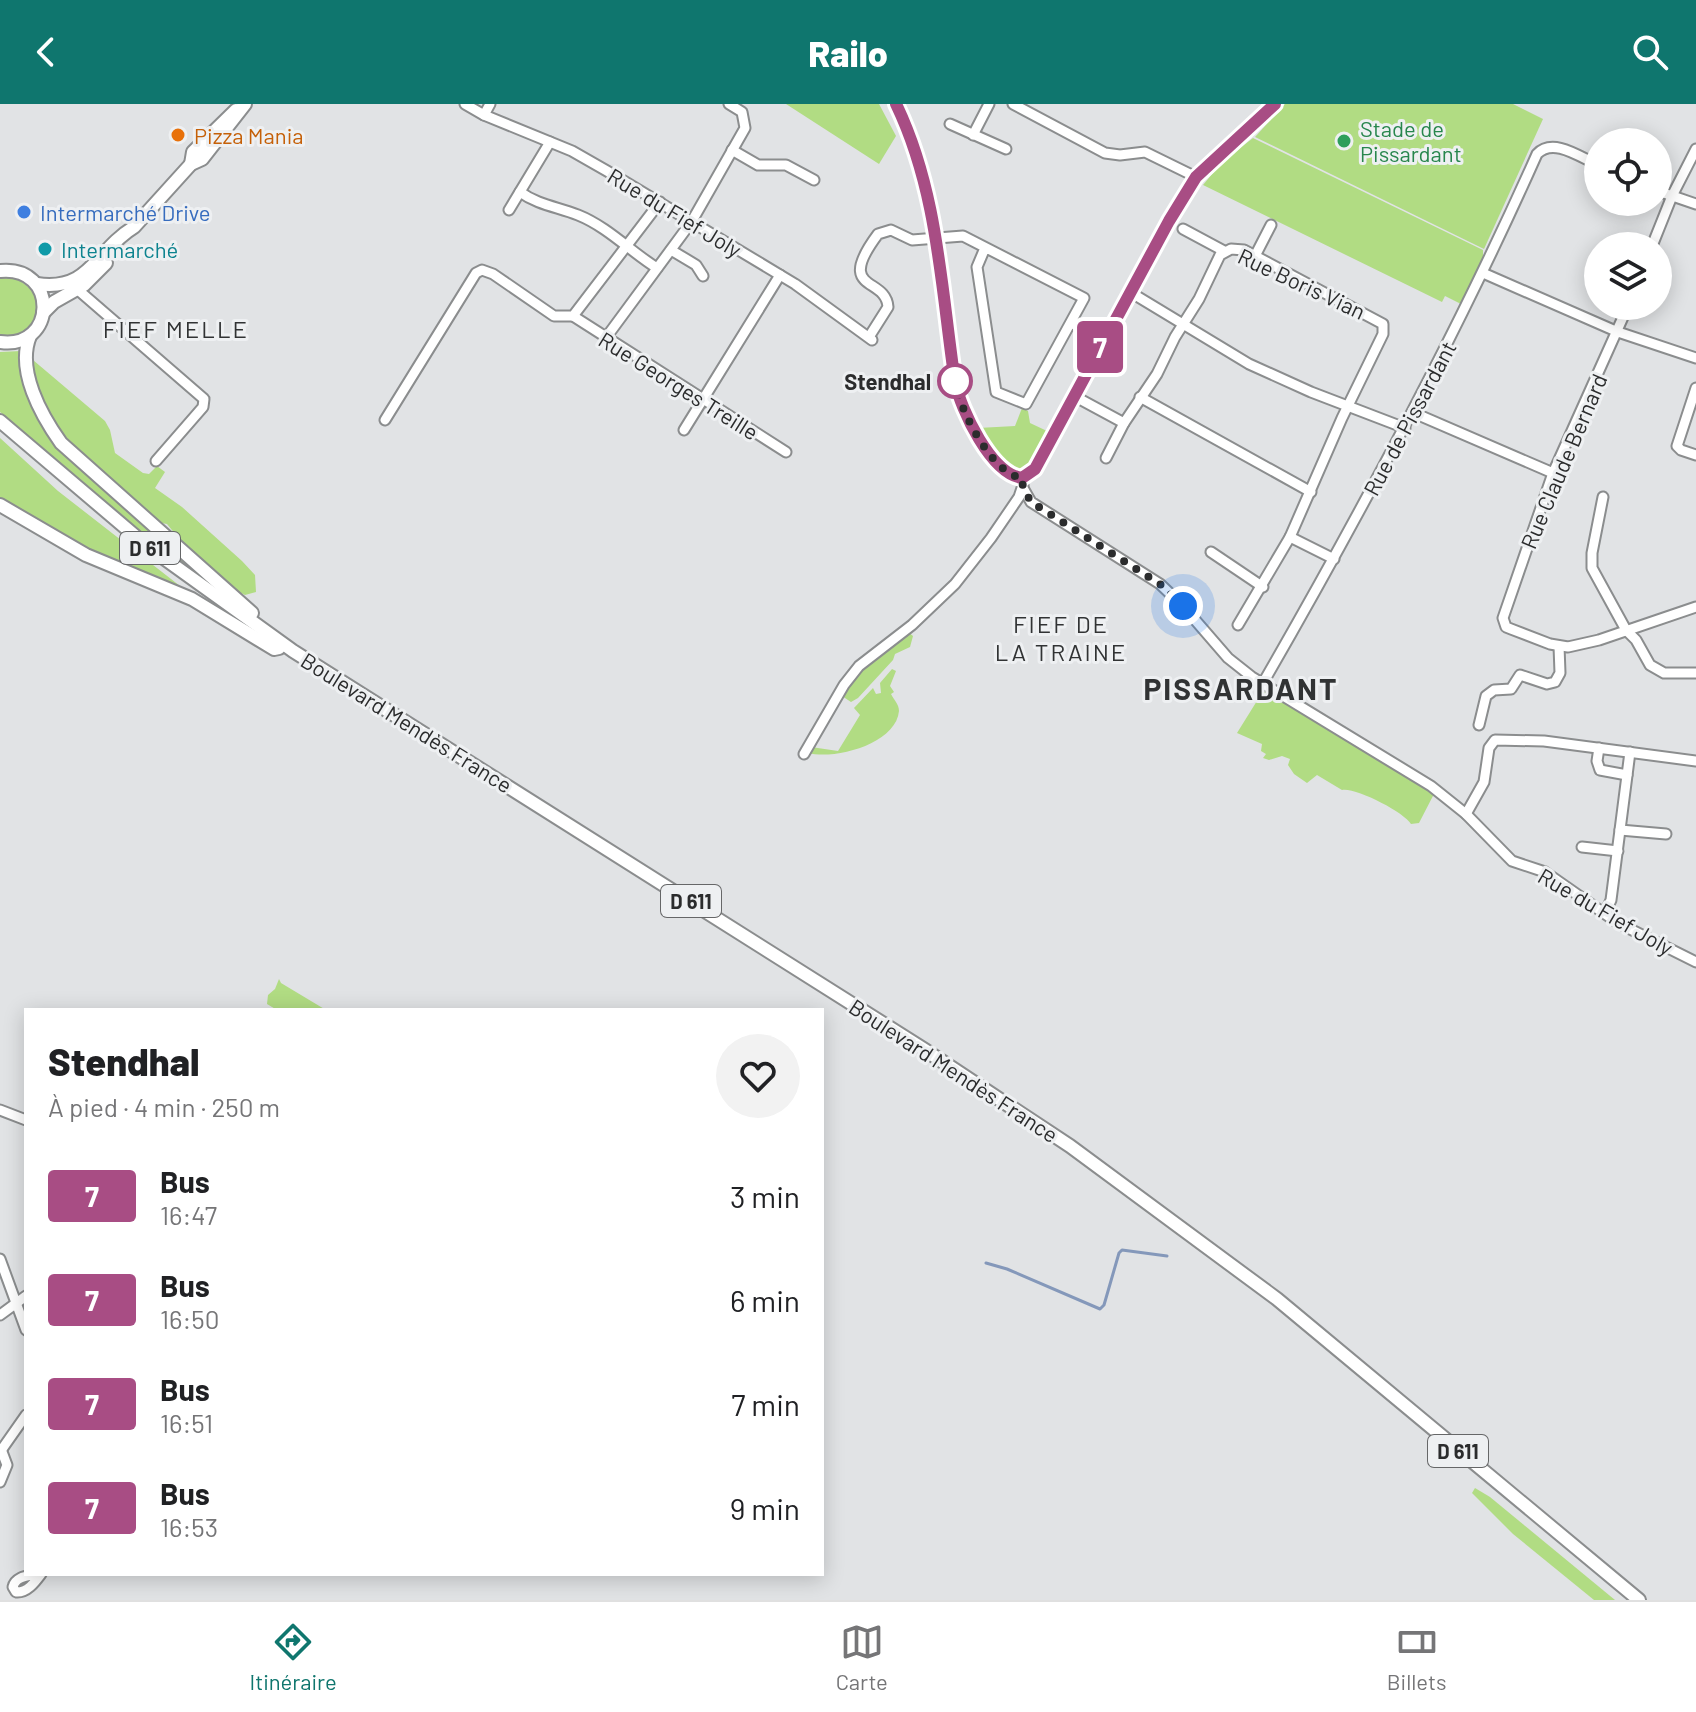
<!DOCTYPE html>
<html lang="fr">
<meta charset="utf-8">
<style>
:root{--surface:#fff;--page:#f2f2f2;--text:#202124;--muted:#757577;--line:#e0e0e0;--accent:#0f766e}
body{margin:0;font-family:Barlow,sans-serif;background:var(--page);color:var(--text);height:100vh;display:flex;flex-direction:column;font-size:30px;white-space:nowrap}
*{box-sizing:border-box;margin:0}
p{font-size:26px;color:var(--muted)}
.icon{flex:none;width:44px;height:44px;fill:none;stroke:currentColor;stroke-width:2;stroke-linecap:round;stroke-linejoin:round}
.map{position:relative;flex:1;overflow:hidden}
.details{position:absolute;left:24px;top:904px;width:800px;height:568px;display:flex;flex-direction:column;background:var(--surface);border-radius:0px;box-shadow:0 4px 20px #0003}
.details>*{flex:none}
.badge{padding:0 16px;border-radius:6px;font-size:28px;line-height:52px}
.tools{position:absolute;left:1584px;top:24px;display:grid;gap:16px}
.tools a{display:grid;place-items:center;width:88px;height:88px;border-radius:50%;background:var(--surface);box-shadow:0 4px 20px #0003;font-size:40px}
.you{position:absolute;width:40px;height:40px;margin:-20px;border:6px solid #fff;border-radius:50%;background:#1a73e8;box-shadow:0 0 0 12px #1a73e833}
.map>.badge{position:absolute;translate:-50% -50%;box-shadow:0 0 0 4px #fff}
.round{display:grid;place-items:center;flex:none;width:84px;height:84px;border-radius:42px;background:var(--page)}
.head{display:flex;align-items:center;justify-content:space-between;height:136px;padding:0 24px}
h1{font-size:38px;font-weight:800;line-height:60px}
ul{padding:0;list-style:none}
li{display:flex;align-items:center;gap:24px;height:104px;padding:0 24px}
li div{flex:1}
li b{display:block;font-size:30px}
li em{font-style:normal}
li .badge{min-width:88px;font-weight:700;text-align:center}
header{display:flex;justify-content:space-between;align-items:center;height:104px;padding:0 24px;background:var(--accent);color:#fff;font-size:36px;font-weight:800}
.tabs{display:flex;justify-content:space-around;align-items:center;height:112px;border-top:2px solid var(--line);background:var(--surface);font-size:22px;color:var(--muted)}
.tabs a{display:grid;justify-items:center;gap:4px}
.tabs .active{color:var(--accent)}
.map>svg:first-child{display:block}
</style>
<header><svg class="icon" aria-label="back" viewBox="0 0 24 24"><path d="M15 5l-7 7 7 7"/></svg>Railo<svg class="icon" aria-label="search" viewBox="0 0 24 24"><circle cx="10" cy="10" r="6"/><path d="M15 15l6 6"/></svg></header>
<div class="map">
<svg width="1696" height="1496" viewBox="0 0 1696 1496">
<rect width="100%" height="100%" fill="#e1e3e5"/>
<!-- green -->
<g fill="#b1dc83">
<polygon points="786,0 879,0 896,32 879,60"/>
<polygon points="1285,0 1513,0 1543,15 1484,145 1255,33"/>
<polygon points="1253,34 1483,146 1483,154 1461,200 1445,192 1442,198 1203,81 1222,58"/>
<path d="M7,173C39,177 53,219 19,232C14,234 6,233 0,233V174Z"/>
<polygon points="21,247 38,310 210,481 110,405 0,308 0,248"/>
<path d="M33,256L105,317L110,326L115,349L143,369L149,370L157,362L165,368L155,384L182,403L242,457L255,471L256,488L245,491L237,487L189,447L167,420L161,419C114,379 62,347 40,286C36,276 32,266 33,256Z"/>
<polygon points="1022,304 1028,307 1030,319 1047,327 1029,361 1023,365 1011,363 978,324 1015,322"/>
<polygon points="0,334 58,387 189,489 89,447 0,395"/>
<polygon points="908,528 913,532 910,543 895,550 893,556 858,594 851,598 842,592 865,560"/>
<path d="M892,565L896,567L890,582L894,588L891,590C894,596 899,600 899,607C896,640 835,656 808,649L811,643L838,647L860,611L854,604L873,584L876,590L881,589L880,579Z"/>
<path d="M1265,584L1435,688L1419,719L1411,720C1404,708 1355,683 1342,686L1317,671L1307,679L1294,670L1288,661L1290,655L1282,652L1269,656L1263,654L1266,650L1261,647L1262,640L1237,629Z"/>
<polygon points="279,875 281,879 326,906 277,906 267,900 268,891 275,885"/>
<polygon points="1475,1384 1490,1393 1615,1496 1594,1496 1513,1430 1472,1389"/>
</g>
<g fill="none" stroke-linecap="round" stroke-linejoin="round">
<!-- stream -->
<polyline stroke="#8498ba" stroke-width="3" points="986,1159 1007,1165 1100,1205 1104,1201 1119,1149 1122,1146 1167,1152"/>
<!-- minor casing -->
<g stroke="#8b8d8e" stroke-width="13">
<g id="minor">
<polyline points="465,0 484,11 572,47 607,67 795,180 872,236"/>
<path d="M896,0C938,87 941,184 955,278C961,306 991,370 1022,374"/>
<polyline points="1013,0 1105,49 1120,51 1145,48 1196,73"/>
<polyline points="484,11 490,0"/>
<polyline points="950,20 1006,45"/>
<polyline points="973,31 989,0"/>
<polyline points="732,46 758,61 786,61 814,76"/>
<polyline points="1658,87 1696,100"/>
<path d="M520,88C538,101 558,103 578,111C608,123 631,148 657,164"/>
<polyline points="509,106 550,38"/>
<polyline points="1183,125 1224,147"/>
<polyline points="1652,142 1672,92 1696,45"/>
<polyline points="671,146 696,161 703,172"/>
<polyline points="1255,152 1271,121"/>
<polyline points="1483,169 1618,228 1696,254"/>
<polyline points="77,185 204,295 203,303 156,357"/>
<polyline points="1130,188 1249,260 1311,288 1405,324"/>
<polyline points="1628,202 1553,369 1503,514 1506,523 1511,525 1550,540 1568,543 1599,536 1696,503"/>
<polyline points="573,212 786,348"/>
<polyline points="1071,219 1104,236"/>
<path d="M869,233L888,203C886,172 834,189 878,130L891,126L912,136L963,132L1084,194L1026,300L996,288L977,163L985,144"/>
<polyline points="605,235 692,117 745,24 742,8 729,0"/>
<polyline points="1696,284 1677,342 1681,346 1696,351"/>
<polyline points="1074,292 1124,319 1106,354"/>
<polyline points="1140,293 1311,388"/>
<polyline points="1414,309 1553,369"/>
<polyline points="385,316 476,169 482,166 493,170 554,212 573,212 660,98"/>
<polyline points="1124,319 1157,270 1175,233 1199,195 1220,151 1231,145 1244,146 1383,220 1383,230 1342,314 1290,433 1238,521"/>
<polyline points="684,326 780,171"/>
<polyline points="1022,374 1035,365 1169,117 1196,73 1275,0"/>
<polyline points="1023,384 1031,398 1160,480 1183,502 1228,554 1252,573 1431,682 1466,710 1512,757 1545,768 1618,819 1696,858"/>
<polyline points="1603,393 1592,449 1592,464 1626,526 1636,536 1650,561 1664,569 1696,569"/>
<polyline points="1290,433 1334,455"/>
<polyline points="1211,448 1263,483"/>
<path d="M1263,579C1362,407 1456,232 1537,50C1553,33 1580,53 1598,61"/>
<polyline points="1479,621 1486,592 1494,586 1511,585 1520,571 1547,580 1555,578 1560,569 1559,542"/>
<polyline points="1599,644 1597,657 1600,666 1627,671"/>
<polyline points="804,650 844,581 859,562 912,521 955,480 991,434 1019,393 1023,381"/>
<polyline points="1466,710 1484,678 1489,644 1495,636 1544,637 1696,657"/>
<polyline points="1620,726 1666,730"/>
<polyline points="1582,743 1618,747"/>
<polyline points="1605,809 1611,796 1630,648"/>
<polyline points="0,1006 26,1016"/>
<polyline points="0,1155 26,1226"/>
<polyline points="0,1211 26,1192"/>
<polyline points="0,1348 26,1311"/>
<polyline points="0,1378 7,1361 1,1345"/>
<path d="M36,1470C27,1472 15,1473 13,1483L16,1488C27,1489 35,1478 41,1470"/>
</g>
</g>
<!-- major casing -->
<g stroke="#8b8d8e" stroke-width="16">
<g id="major">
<polyline points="191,60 193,48 236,6"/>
<path d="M0,167C59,161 57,246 0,238"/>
<path d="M37,180C90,188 95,147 134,123L191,60L202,55L245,0"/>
<polyline points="43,209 54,198 84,181 106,159"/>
<path d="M30,232C16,266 41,311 61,339L252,509"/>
<polyline points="0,317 147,442 293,547 925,946 1070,1042 1277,1195 1639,1496"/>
<polyline points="0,401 86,451 192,495 274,545 279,544"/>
</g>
</g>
<!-- minor -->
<use href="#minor" stroke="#fff" stroke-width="9"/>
<!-- major -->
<use href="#major" stroke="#fff" stroke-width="12"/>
</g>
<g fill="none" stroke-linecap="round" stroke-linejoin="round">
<!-- line casing -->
<g stroke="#fff" stroke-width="18">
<path id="line" d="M896,0C938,87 941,184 955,278C961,306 991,370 1022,374L1035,365L1169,117L1196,73L1275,0"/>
</g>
<!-- line -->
<use href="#line" stroke="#a84d84" stroke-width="12"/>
<!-- walk -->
<path stroke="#2b2c2d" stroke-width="8" stroke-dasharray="0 14.4" d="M955,277C959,305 992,370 1022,374L1023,384L1031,398L1160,480L1183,502"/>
</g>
<!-- markers -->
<circle fill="#e8710a" stroke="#eef0f2" stroke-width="3" cx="178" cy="31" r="8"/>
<circle fill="#2e9e5b" stroke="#eef0f2" stroke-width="3" cx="1344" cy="37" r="8"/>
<circle fill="#3f7fe0" stroke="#eef0f2" stroke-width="3" cx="24" cy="108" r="8"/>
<circle fill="#0f9aa8" stroke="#eef0f2" stroke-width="3" cx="45" cy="145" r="8"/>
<circle fill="#fff" stroke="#a84d84" stroke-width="4" cx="955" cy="277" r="16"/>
<g text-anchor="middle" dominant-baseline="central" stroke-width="6" stroke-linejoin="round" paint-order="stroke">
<!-- shield labels -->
<g fill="#eef0f2" stroke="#666768" stroke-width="2">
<rect x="120" y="428" width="60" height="32" rx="6"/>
<rect x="661" y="781" width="60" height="32" rx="6"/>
<rect x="1428" y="1331" width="60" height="32" rx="6"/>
</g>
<g font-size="20" font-weight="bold" fill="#2b2c2d">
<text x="150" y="444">D 611</text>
<text x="691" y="797">D 611</text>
<text x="1458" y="1347">D 611</text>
</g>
<!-- leisure labels -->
<g font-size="22" fill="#27864d" stroke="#eef0f2" text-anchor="start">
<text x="1360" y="24">Stade de<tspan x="1360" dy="25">Pissardant</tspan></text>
</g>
<!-- food labels -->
<g font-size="22" fill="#c56008" stroke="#eef0f2" text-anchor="start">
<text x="194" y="31">Pizza Mania</text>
</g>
<!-- shop labels -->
<g font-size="22" fill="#366cbe" stroke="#eef0f2" text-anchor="start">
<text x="40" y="108">Intermarché Drive</text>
</g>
<!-- street labels -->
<g font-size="22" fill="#2b2c2d" stroke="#eef0f2">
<text transform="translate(675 108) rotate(31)">Rue du Fief Joly</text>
<text transform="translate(1302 179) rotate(25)">Rue Boris Vian</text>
<text transform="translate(679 281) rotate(32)">Rue Georges Treille</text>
<text transform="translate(1409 314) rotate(-62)">Rue de Pissardant</text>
<text transform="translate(1563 357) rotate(-67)">Rue Claude Bernard</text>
<text transform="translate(407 618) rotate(32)">Boulevard Mendès France</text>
<text transform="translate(1606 807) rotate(30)">Rue du Fief Joly</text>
<text transform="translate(954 966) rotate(33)">Boulevard Mendès France</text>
</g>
<!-- culture labels -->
<g font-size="22" fill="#0d838f" stroke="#eef0f2" text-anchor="start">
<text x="61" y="145">Intermarché</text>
</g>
<!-- stop labels -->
<g font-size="22" font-weight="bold" fill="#2b2c2d" stroke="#eef0f2" text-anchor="end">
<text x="931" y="277">Stendhal</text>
</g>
<!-- neighbourhood labels -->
<g font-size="24" letter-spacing="2" fill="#313334" stroke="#eef0f2">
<text x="176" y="224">FIEF MELLE</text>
<text x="1061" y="519">FIEF DE<tspan x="1061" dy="28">LA TRAINE</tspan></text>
</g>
<!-- district labels -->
<g font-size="30" font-weight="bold" letter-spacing="2" fill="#313334" stroke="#eef0f2">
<text x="1241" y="584">PISSARDANT</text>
</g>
</g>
</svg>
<div class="tools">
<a><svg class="icon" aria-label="locate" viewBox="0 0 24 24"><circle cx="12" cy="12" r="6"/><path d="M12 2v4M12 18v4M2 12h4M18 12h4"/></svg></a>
<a><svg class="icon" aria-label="layers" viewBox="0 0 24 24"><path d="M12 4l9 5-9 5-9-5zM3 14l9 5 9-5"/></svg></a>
</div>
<div class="you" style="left:1183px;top:502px"></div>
<b class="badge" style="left:1100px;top:243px;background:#a84d84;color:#fff">7</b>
<section class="details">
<div class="head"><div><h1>Stendhal</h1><p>À pied · 4 min · 250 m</p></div><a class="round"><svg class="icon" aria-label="heart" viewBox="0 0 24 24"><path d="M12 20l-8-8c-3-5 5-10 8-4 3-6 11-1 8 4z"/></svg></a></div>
<ul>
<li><span class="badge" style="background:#a84d84;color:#fff">7</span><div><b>Bus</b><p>16:47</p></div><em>3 min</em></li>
<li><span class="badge" style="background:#a84d84;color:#fff">7</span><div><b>Bus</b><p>16:50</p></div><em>6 min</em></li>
<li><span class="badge" style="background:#a84d84;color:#fff">7</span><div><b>Bus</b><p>16:51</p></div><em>7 min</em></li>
<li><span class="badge" style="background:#a84d84;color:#fff">7</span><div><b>Bus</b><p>16:53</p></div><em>9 min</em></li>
</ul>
</section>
</div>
<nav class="tabs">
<a class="active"><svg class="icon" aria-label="directions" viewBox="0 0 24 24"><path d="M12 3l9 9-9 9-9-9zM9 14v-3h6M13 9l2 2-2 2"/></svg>Itinéraire</a>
<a><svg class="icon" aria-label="map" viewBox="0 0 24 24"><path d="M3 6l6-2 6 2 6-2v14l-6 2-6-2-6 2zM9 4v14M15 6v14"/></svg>Carte</a>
<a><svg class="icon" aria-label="tickets" viewBox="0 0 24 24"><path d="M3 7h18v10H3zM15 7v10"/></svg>Billets</a>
</nav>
